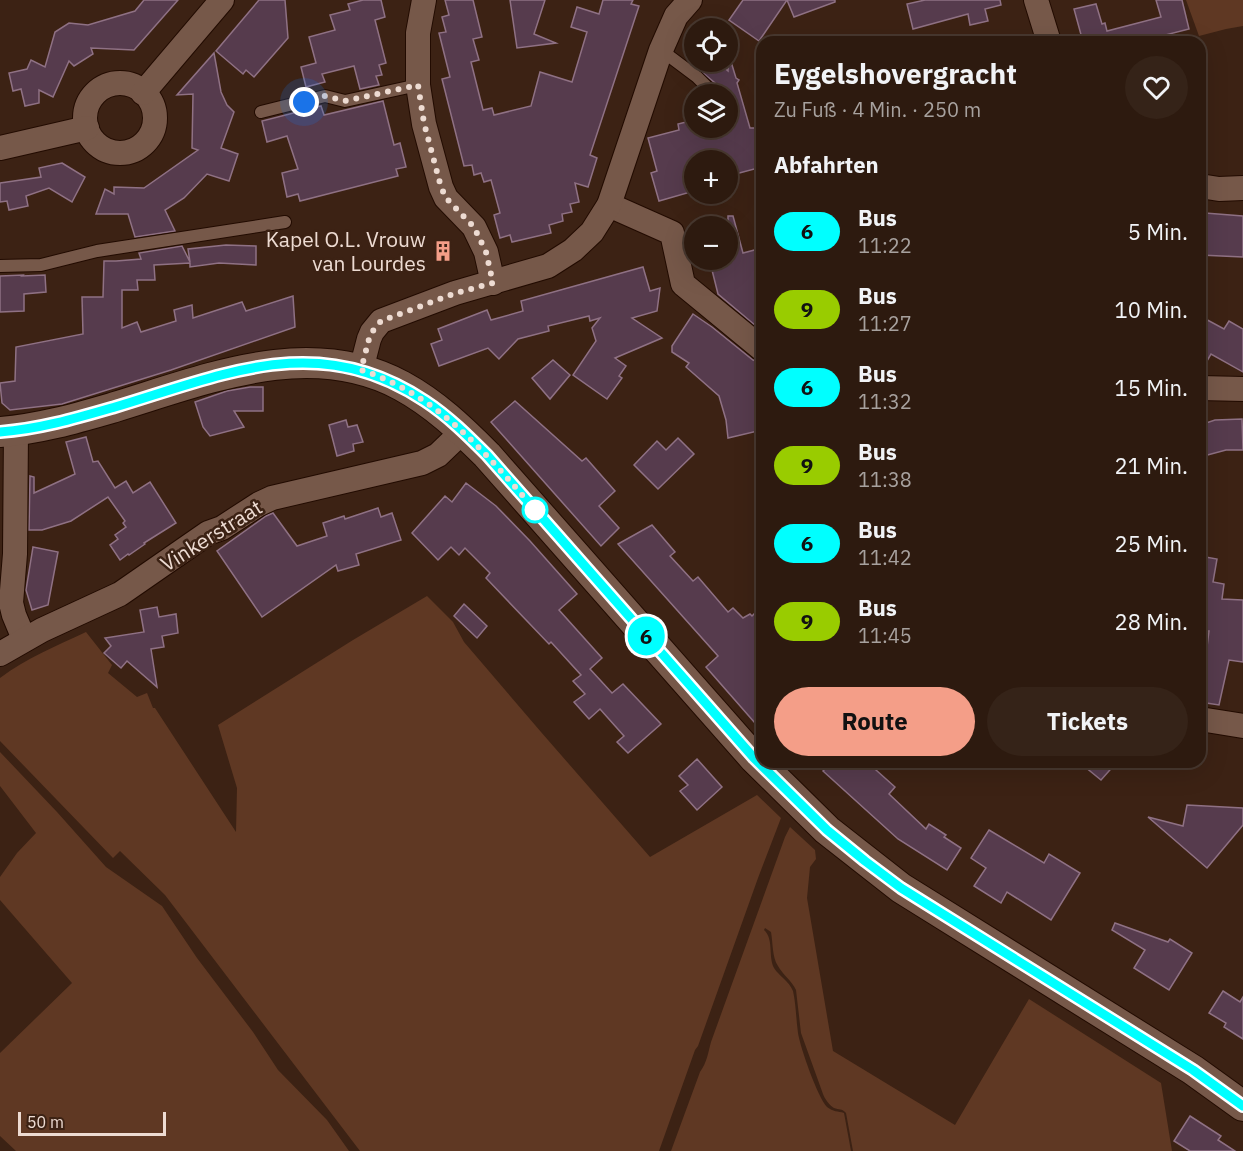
<!DOCTYPE html>
<html lang="de">
<meta charset="utf-8">
<style>
:root{--surface:#2d1a0f;--page:#352318;--text:#f1f3f6;--muted:#a7a19e;--line:#48382f;--accent:#f49e88}
body{margin:0;font-family:"IBM Plex Sans",sans-serif;background:var(--page);color:var(--text);height:100vh;display:flex;flex-direction:column;font-size:22px;white-space:nowrap}
*{box-sizing:border-box;margin:0}
p{font-size:20px;color:var(--muted)}
.icon{flex:none;width:33px;height:33px;fill:none;stroke:currentColor;stroke-width:2;stroke-linecap:round;stroke-linejoin:round}
.map{position:relative;flex:1;overflow:hidden}
.sheet{position:absolute;left:756px;top:36px;width:450px;height:732px;display:flex;flex-direction:column;background:var(--surface);border-radius:18px;box-shadow:0 6px 24px #0002,0 0 0 2px var(--line)}
.sheet>*{flex:none}
.badge{padding:0 12px;border-radius:20px;font-size:21px;line-height:39px}
.fabs{position:absolute;left:684px;top:18px;display:grid;gap:12px}
.fabs a{display:grid;place-items:center;width:54px;height:54px;border-radius:50%;background:var(--surface);box-shadow:0 6px 24px #0002,0 0 0 2px var(--line);font-size:30px}
.scale{position:absolute;left:18px;bottom:15px;width:148px;box-sizing:border-box;padding-left:6px;border:3px solid #eddbd2;border-top:0;font-size:16px;line-height:21px;white-space:nowrap;color:#eddbd2;-webkit-text-stroke:4px #3c2214;paint-order:stroke}
.you{position:absolute;width:30px;height:30px;margin:-15px;border:4px solid #fff;border-radius:50%;background:#1a73e8;box-shadow:0 0 0 9px #1a73e833}
.map>.badge{position:absolute;translate:-50% -50%;box-shadow:0 0 0 3px #fff}
h2{padding:0 18px;font-size:22px;line-height:54px}
.round{display:grid;place-items:center;flex:none;width:63px;height:63px;border-radius:32px;background:var(--page)}
.overview{display:flex;align-items:center;justify-content:space-between;height:102px;padding:0 18px}
h1{font-size:28px;font-weight:700;line-height:45px}
.button{display:flex;gap:12px;margin-top:auto;padding:12px 18px}
.button a{flex:1;height:69px;border-radius:36px;background:var(--accent);color:#111;font-size:24px;font-weight:700;line-height:69px;text-align:center}
.button a+a{background:var(--page);color:var(--text)}
ul{padding:0;list-style:none}
li{display:flex;align-items:center;gap:18px;height:78px;padding:0 18px}
li div{flex:1}
li b{display:block;font-size:22px}
li em{font-style:normal}
li .badge{min-width:66px;font-weight:700;text-align:center}
.map>svg:first-child{display:block}
</style>
<div class="map">
<svg width="1243" height="1151" viewBox="0 0 1243 1151">
<rect width="100%" height="100%" fill="#3c2214"/>
<!-- green -->
<g fill="#5f3823">
<polygon points="1186,0 1243,0 1243,26 1226,29 1199,36"/>
<path d="M427,596L453,622L464,642L541,732L650,857L757,795L781,818L758,878L698,1046L695,1050L659,1151H360L165,895L120,851L113,858L0,741V678C27,658 56,646 86,632L112,665L108,673L137,697L147,693L153,708H155L236,832L237,788L218,725L353,640Z"/>
<polygon points="0,752 57,812 106,867 162,906 197,958 253,1032 278,1070 327,1120 349,1151 16,1151 0,1136 0,1053 72,983 0,900 0,877 17,853 36,833 0,786"/>
<path d="M790,827L815,850L816,859L810,867L807,898L833,1051L955,1125L1029,999L1161,1083L1172,1151H853L846,1113C842,1108 839,1110 834,1108C829,1105 825,1099 823,1094L801,1033L796,990C792,981 783,975 778,966C772,957 773,943 771,932L765,928L764,930C774,939 768,956 774,968C779,976 789,981 793,991C796,1004 796,1019 798,1033C800,1047 818,1098 827,1107C833,1112 838,1111 844,1113L851,1151H671L700,1072C707,1062 708,1053 711,1042L785,837Z"/>
</g>
<!-- building -->
<g fill="#563b4d" stroke="#8f7184" stroke-width="1.5">
<polygon points="144,0 178,0 134,50 91,48 93,54 74,66 69,61 53,97 39,90 39,103 25,106 21,89 13,91 9,73 27,69 31,60 45,67 55,32 69,23 88,25 135,11"/>
<polygon points="259,0 285,0 288,38 254,77 246,70 243,74 216,51"/>
<polygon points="363,0 381,0 385,17 375,20 386,63 379,65 382,75 376,76 379,85 360,89 354,66 322,74 325,82 306,87 301,67 316,63 309,37 335,30 330,15 350,10 348,4"/>
<polygon points="445,0 473,0 482,37 473,39 479,60 471,62 483,110 492,108 494,115 531,106 540,72 572,82 587,32 571,27 577,7 599,14 603,0 633,0 631,4 639,6 590,155 597,158 588,187 575,183 579,202 570,204 572,212 562,214 563,221 549,225 551,233 512,242 510,235 500,238 494,215 500,213 491,180 484,182 481,173 474,175 472,165 464,166 442,79 450,77 439,33 446,32 442,17 449,15"/>
<polygon points="510,0 545,0 534,34 556,43 517,48"/>
<polygon points="743,0 787,0 759,41 729,20"/>
<polygon points="787,0 835,0 835,2 794,17"/>
<polygon points="925,0 1000,0 1001,5 985,9 988,21 970,25 968,14 913,29 907,4"/>
<polygon points="1156,0 1182,0 1189,29 1138,42 1083,42 1074,9 1096,4 1102,24 1105,23 1107,31 1161,17"/>
<polygon points="214,53 221,92 227,105 234,112 221,148 238,154 229,181 207,174 184,198 165,210 175,231 135,237 128,214 96,214 105,189 114,194 114,187 144,188 198,150 192,148 193,94 177,95"/>
<polygon points="690,62 717,62 728,71 728,66 732,65 736,78 739,80 737,83 750,128 762,128 762,167 728,176 728,160 694,160 694,191 659,201 651,173 657,171 648,138 679,130 678,124 694,120 694,128 728,128 728,94 723,94 721,88"/>
<polygon points="383,101 394,145 400,143 406,167 396,169 398,176 300,201 298,194 287,197 282,173 298,169 287,136 267,142 262,121 321,106 324,115"/>
<polygon points="62,163 85,177 72,202 49,188 26,196 28,206 9,210 7,201 0,202 0,183 41,177 39,168"/>
<polygon points="1205,213 1243,216 1243,257 1200,255 1200,226 1205,226"/>
<polygon points="728,216 733,216 743,253 762,248 762,331 718,294 710,262 719,260 728,260"/>
<polygon points="226,245 256,246 256,265 219,263 190,267 190,263 154,265 155,280 137,280 138,290 122,290 122,328 137,322 141,332 176,321 174,310 192,305 193,318 242,302 246,311 293,296 295,327 171,370 62,404 10,410 2,403 0,383 15,381 16,347 83,334 82,297 103,297 104,261 116,261 141,259 139,253 182,246 190,262 188,249"/>
<polygon points="643,267 650,291 660,288 657,311 632,318 662,338 615,358 626,366 619,376 622,378 607,399 573,375 596,341 592,328 600,318 590,321 589,316 548,326 549,331 518,339 499,359 488,348 439,366 431,344 442,340 438,329 487,310 491,320 523,311 521,301"/>
<polygon points="23,275 22,276 45,275 46,292 24,294 24,311 0,312 0,276"/>
<polygon points="693,314 712,327 753,360 762,363 762,430 728,438 726,420 719,396 686,367 689,363 672,352 672,346"/>
<polygon points="1200,316 1224,329 1229,321 1243,329 1243,372 1211,354 1200,373"/>
<polygon points="553,360 570,375 550,399 532,378"/>
<polygon points="250,387 263,387 263,411 234,411 244,427 210,436 203,427 195,402 227,391"/>
<polygon points="515,401 582,461 586,458 615,491 599,506 619,528 601,546 491,422"/>
<polygon points="1242,419 1243,450 1226,450 1200,457 1200,425 1215,420"/>
<polygon points="346,420 348,427 357,425 363,442 353,444 354,451 337,456 329,425"/>
<polygon points="86,437 93,462 98,461 115,488 126,481 133,493 150,482 176,523 144,543 145,544 129,555 128,554 120,560 110,545 118,539 115,535 126,527 123,523 125,521 108,497 71,521 42,530 29,530 30,476 34,477 34,493 75,474 66,442"/>
<polygon points="678,438 694,454 658,489 634,465 657,441 666,450"/>
<polygon points="466,483 496,506 530,541 577,594 559,610 602,658 590,669 612,693 623,684 661,724 628,753 617,742 624,736 600,709 589,719 574,702 585,694 573,681 581,675 551,642 549,644 486,578 490,573 465,548 459,555 451,547 438,560 412,533 445,496 452,502"/>
<polygon points="378,508 381,517 392,513 401,540 356,554 359,565 338,571 336,565 262,617 217,551 266,516 273,513 297,546 327,536 323,523 344,516 345,519"/>
<polygon points="652,525 675,552 670,556 693,581 698,577 728,612 733,608 743,618 750,614 752,616 762,606 762,731 706,667 718,656 618,544"/>
<polygon points="33,547 58,552 48,605 32,610 26,590"/>
<polygon points="1200,556 1217,559 1213,582 1224,584 1222,599 1243,600 1243,662 1229,660 1219,705 1200,702 1209,631 1204,631 1207,608 1200,608"/>
<polygon points="464,604 487,626 477,638 454,616"/>
<polygon points="157,607 159,617 176,614 178,633 162,636 164,647 151,649 157,687 127,661 121,668 104,653 111,646 105,638 144,632 140,610"/>
<polygon points="697,759 722,787 697,810 680,791 688,785 679,776"/>
<polygon points="832,762 867,762 895,787 889,794 926,829 929,824 946,835 944,837 961,848 947,870 898,839 823,771"/>
<polygon points="1079,762 1117,762 1101,780"/>
<polygon points="1187,805 1243,808 1243,825 1207,868 1148,817 1183,826"/>
<polygon points="989,830 1044,863 1049,854 1080,873 1051,920 1007,892 1001,903 974,886 986,868 971,858"/>
<polygon points="1115,923 1168,942 1170,939 1192,953 1169,990 1134,968 1145,950 1112,930"/>
<polygon points="1223,991 1240,1002 1243,997 1243,1039 1224,1027 1226,1023 1209,1013"/>
<polygon points="1190,1116 1221,1136 1218,1140 1235,1151 1190,1151 1174,1141"/>
</g>
<g fill="none" stroke-linecap="round" stroke-linejoin="round">
<!-- service casing -->
<g stroke="#220b01" stroke-width="14">
<g id="service">
<polyline points="661,50 697,77 714,94"/>
<polyline points="261,112 325,96 345,101 418,85"/>
<polyline points="0,266 41,265 97,251 285,222"/>
</g>
</g>
<!-- minor casing -->
<g stroke="#220b01" stroke-width="26">
<g id="minor">
<polyline points="424,0 418,33 418,85 424,124 441,187 446,198 474,227 486,252 493,283"/>
<polyline points="1036,0 1049,42"/>
<circle cx="120" cy="118" r="35"/>
<polyline points="143,93 222,0"/>
<polyline points="0,148 87,128"/>
<polyline points="1200,186 1219,189 1243,188"/>
<polyline points="609,205 672,233 683,284 762,349"/>
<polyline points="361,370 369,339 372,332 381,321 455,293 548,266 573,250 592,232 609,205 661,50 676,16 690,0"/>
<polyline points="1200,388 1243,389"/>
<polyline points="16,431 15,554 11,603 14,615 24,639"/>
<polyline points="0,654 42,630 120,594 208,533 222,528 259,504 272,498 422,463 438,455 463,431"/>
<polyline points="1200,719 1243,726"/>
</g>
</g>
<!-- tertiary casing -->
<g stroke="#220b01" stroke-width="32">
<path id="tertiary" d="M0,432C40,429 77,418 115,407C207,379 310,336 402,386C435,404 461,429 487,455L754,758L827,830L901,888L1193,1070L1243,1106"/>
</g>
<!-- service -->
<use href="#service" stroke="#765849" stroke-width="12"/>
<!-- minor -->
<use href="#minor" stroke="#765849" stroke-width="24"/>
<!-- tertiary -->
<use href="#tertiary" stroke="#765849" stroke-width="30"/>
</g>
<g fill="none" stroke-linecap="round" stroke-linejoin="round">
<!-- line casing -->
<g stroke="#fff" stroke-width="14">
<path id="line" d="M0,432C40,429 77,418 115,407C225,374 319,330 425,401C448,416 468,436 487,455L754,758L827,830L865,861L901,888L1193,1070L1243,1106"/>
</g>
<!-- line -->
<use href="#line" stroke="#0ff" stroke-width="9"/>
<!-- walk -->
<path stroke="#eddbd2" stroke-width="6" stroke-dasharray="0 10.8" d="M304,102L325,96L345,101L418,85L424,123L441,187L446,198L474,227L486,252L493,283L456,293L381,321L372,332L369,339L361,370C439,395 486,454 538,513L535,510"/>
</g>
<!-- icons -->
<defs>
<g id="building-bare" transform="scale(1.62)"><path d="M-4-6H4V6H1V3H-1V6H-4ZM-2.5-4.3h1.7v1.8h-1.7ZM.8-4.3h1.7v1.8H.8ZM-2.5-1h1.7V.8h-1.7ZM.8-1h1.7V.8H.8Z" fill="#f49e88" stroke="#3c2214" stroke-width="2.5" paint-order="stroke"/></g>
</defs>
<g fill-rule="evenodd">
<use href="#building-bare" x="443" y="251"/>
</g>
<!-- markers -->
<circle fill="#fff" stroke="#0ff" stroke-width="3" cx="535" cy="510" r="12"/>
<g text-anchor="middle" dominant-baseline="central" stroke-width="5" stroke-linejoin="round" paint-order="stroke">
<!-- poi labels -->
<g font-size="21" fill="#eddbd2" stroke="#3c2214" text-anchor="end">
<text x="426" y="239">Kapel O.L. Vrouw<tspan x="426" dy="24">van Lourdes</tspan></text>
</g>
<!-- street labels -->
<g font-size="21" fill="#eddbd2" stroke="#3c2214">
<text transform="translate(211 535) rotate(-32)">Vinkerstraat</text>
</g>
</g>
</svg>
<div class="fabs">
<a><svg class="icon" aria-label="locate" viewBox="0 0 24 24"><circle cx="12" cy="12" r="6"/><path d="M12 2v4M12 18v4M2 12h4M18 12h4"/></svg></a>
<a><svg class="icon" aria-label="layers" viewBox="0 0 24 24"><path d="M12 4l9 5-9 5-9-5zM3 14l9 5 9-5"/></svg></a>
<a>+</a>
<a>−</a>
</div>
<div class="scale">50 m</div>
<div class="you" style="left:304px;top:102px"></div>
<b class="badge" style="left:646px;top:636px;background:#0ff;color:#111">6</b>
<section class="sheet">
<div class="overview"><div><h1>Eygelshovergracht</h1><p>Zu Fuß · 4 Min. · 250 m</p></div><a class="round"><svg class="icon" aria-label="heart" viewBox="0 0 24 24"><path d="M12 20l-8-8c-3-5 5-10 8-4 3-6 11-1 8 4z"/></svg></a></div>
<h2>Abfahrten</h2>
<ul>
<li><span class="badge" style="background:#0ff;color:#111">6</span><div><b>Bus</b><p>11:22</p></div><em>5 Min.</em></li>
<li><span class="badge" style="background:#9c0;color:#111">9</span><div><b>Bus</b><p>11:27</p></div><em>10 Min.</em></li>
<li><span class="badge" style="background:#0ff;color:#111">6</span><div><b>Bus</b><p>11:32</p></div><em>15 Min.</em></li>
<li><span class="badge" style="background:#9c0;color:#111">9</span><div><b>Bus</b><p>11:38</p></div><em>21 Min.</em></li>
<li><span class="badge" style="background:#0ff;color:#111">6</span><div><b>Bus</b><p>11:42</p></div><em>25 Min.</em></li>
<li><span class="badge" style="background:#9c0;color:#111">9</span><div><b>Bus</b><p>11:45</p></div><em>28 Min.</em></li>
</ul>
<div class="button"><a>Route</a><a>Tickets</a></div>
</section>
</div>
